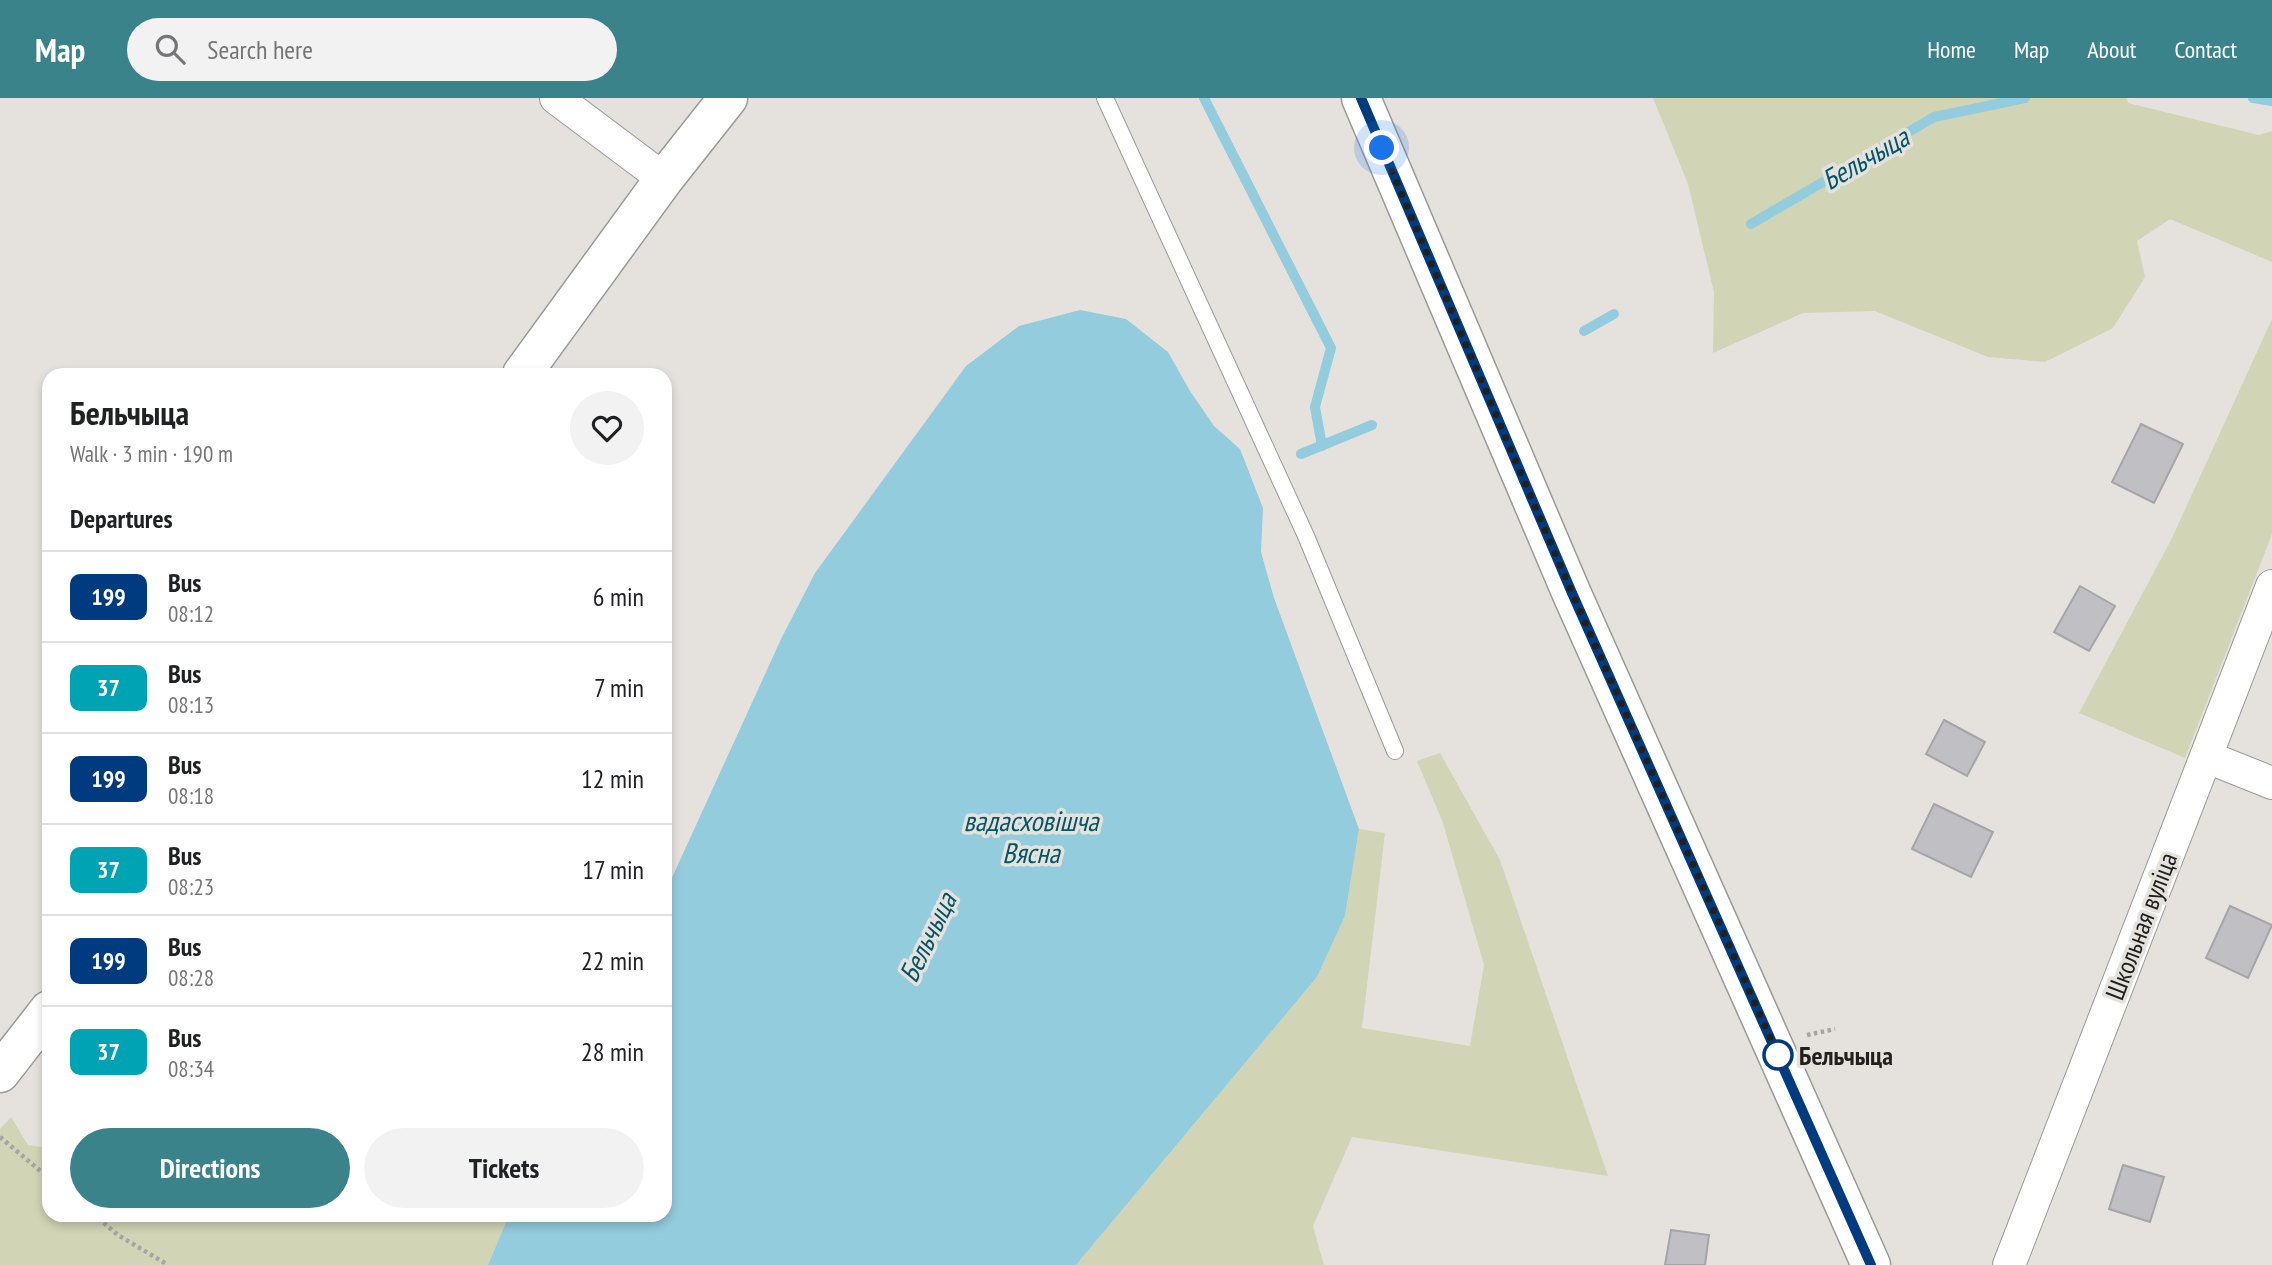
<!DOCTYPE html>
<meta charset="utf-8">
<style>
:root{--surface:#fff;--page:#f2f2f2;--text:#202124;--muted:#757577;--line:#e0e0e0;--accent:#3b838a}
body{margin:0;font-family:"PT Sans Narrow",sans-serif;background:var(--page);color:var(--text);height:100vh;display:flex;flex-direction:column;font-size:26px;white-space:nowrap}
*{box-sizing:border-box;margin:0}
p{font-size:23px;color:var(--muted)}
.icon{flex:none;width:38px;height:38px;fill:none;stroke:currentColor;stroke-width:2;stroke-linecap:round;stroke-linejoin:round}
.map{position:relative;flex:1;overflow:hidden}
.details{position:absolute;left:42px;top:270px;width:630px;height:854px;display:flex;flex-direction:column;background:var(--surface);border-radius:21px;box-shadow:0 4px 10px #0003}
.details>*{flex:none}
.badge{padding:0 14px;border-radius:10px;font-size:24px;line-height:46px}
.you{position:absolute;width:35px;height:35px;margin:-18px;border:5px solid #fff;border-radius:50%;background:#1a73e8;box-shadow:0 0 0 10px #1a73e833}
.map>.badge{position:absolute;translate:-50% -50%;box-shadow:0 0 0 4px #fff}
h2{padding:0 28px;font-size:26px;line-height:63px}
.round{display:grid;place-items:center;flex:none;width:74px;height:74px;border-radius:37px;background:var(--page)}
.summary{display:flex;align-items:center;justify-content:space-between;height:119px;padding:0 28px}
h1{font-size:33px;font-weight:600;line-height:52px}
.cta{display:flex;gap:14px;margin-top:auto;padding:14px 28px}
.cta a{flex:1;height:80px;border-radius:42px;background:var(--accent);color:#fff;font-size:28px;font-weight:600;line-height:80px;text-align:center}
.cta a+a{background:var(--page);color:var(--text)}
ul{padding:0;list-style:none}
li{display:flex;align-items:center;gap:21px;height:91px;padding:0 28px;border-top:2px solid var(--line)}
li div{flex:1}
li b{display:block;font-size:26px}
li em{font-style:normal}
li .badge{min-width:77px;font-weight:700;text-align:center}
header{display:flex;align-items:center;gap:42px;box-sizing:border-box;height:98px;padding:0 35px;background:var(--accent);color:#fff}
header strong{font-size:33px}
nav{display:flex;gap:38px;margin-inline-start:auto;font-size:24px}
.search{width:490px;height:63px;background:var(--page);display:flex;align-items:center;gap:18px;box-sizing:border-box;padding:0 24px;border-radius:38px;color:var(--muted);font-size:26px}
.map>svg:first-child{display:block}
</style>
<header>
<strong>Map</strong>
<div class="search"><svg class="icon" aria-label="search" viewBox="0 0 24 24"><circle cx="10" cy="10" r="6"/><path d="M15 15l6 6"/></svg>Search here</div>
<nav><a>Home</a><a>Map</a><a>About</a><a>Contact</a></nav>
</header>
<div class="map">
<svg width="2272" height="1167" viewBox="0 0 2272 1167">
<rect width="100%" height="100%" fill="#e5e2de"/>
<!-- green -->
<g fill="#d2d4b6">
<polygon points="1653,0 2127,0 2128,5 2259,37 2272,33 2272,164 2170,121 2137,143 2145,179 2113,230 2045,264 1988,259 1875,213 1803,215 1713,255 1714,194 1688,86"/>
<polygon points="2272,221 2272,436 2185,660 2079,615 2172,440"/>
<polygon points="1440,655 1500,762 1608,1078 1352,1039 1313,1128 1324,1167 1076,1167 1317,879 1345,818 1359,731 1385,735 1362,930 1470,948 1484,867 1443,725 1417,663"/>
<polygon points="11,1019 28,1047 49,1050 49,1116 509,1117 488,1167 0,1167 0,1031"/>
</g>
<!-- water -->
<polygon fill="#93ccdd" points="1080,212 1126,221 1168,254 1190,293 1214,328 1240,351 1263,410 1261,454 1274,500 1359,731 1345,818 1317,879 1076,1167 488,1167 509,1117 665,1116 665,795 782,539 815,475 966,268 1019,228"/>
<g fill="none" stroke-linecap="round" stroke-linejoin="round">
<!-- stream -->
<g stroke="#93ccdd" stroke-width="10">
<polyline points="1204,0 1331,250 1315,309 1322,348"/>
<polyline points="2253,0 2272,3"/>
<polyline points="1751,126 1934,19 2025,0"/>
<polyline points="1584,233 1614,216"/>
<polyline points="1301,356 1372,327"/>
</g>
</g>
<!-- building -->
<g fill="#c0bfc3" stroke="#a5a4a8" stroke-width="2">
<polygon points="2141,326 2183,346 2154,405 2112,384"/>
<polygon points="2080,488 2115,508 2089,553 2054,534"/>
<polygon points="1944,622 1985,644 1967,678 1926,656"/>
<polygon points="1934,706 1993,734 1971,779 1912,751"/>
<polygon points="2230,808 2272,827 2248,880 2206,860"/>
<polygon points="2123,1067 2164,1079 2150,1124 2109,1111"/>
<polygon points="1671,1132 1709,1137 1705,1167 1665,1167"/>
</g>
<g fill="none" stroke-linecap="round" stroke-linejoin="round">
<!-- service casing -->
<g stroke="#9b9995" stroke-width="18">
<polyline id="service" points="1105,0 1306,438 1395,653"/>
</g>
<!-- minor casing -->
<g stroke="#9b9995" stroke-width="34">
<g id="minor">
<polyline points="556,0 664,81"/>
<polyline points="2207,659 2272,685"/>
<polyline points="2009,1167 2272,488"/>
</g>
</g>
<!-- secondary casing -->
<g stroke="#9b9995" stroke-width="41">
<g id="secondary">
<polyline points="522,276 664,81 728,0"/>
<polyline points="0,975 49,912"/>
</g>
</g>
<!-- primary casing -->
<g stroke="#9b9995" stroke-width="41">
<polyline id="primary" points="1361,0 1571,494 1871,1167"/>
</g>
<!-- path -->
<g stroke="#a7a5a2" stroke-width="4.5" stroke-dasharray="3.5 3.5" stroke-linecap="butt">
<polyline points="1807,937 1835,931"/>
<polyline points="0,1039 49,1080"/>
<polyline points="93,1116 118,1137 168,1167"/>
</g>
<!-- service -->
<use href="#service" stroke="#fff" stroke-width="16"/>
<!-- minor -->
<use href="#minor" stroke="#fff" stroke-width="32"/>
<!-- secondary -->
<use href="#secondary" stroke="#fff" stroke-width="38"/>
<!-- primary -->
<use href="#primary" stroke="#fff" stroke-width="38"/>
</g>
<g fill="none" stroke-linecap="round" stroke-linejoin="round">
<!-- line casing -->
<g stroke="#fff" stroke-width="16">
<polyline id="line" points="1361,0 1572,495 1871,1167"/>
</g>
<!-- line -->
<use href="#line" stroke="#003b80" stroke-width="10"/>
<!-- walk -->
<polyline stroke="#21201f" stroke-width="7" stroke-dasharray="0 12.6" points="1382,50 1572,495 1782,966 1778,957"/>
</g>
<!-- markers -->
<circle fill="#fff" stroke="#003b80" stroke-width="3.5" cx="1778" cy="957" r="14"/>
<g text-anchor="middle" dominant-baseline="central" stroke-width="7" stroke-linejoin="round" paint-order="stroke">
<!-- street labels -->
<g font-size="26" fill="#21201f" stroke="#e5e2de">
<text transform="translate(2141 828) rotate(-69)">Школьная вуліца</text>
</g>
<!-- stop labels -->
<g font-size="26" font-weight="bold" fill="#21201f" stroke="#e5e2de" text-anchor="start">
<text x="1799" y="957">Бельчыца</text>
</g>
<!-- water labels -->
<g font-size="28" font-style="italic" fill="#025667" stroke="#e5e2de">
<text transform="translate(1865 60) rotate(-30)">Бельчыца</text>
<text x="1031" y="722">вадасховішча<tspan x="1031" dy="32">Вясна</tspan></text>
<text transform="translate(927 839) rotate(-64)">Бельчыца</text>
</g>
</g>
</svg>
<div class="you" style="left:1382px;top:50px"></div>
<section class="details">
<div class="summary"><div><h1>Бельчыца</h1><p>Walk · 3 min · 190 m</p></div><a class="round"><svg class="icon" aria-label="heart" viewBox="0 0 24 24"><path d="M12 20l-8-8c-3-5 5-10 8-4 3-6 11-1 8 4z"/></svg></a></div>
<h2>Departures</h2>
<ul>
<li><span class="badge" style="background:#003b80;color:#fff">199</span><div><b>Bus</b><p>08:12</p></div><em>6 min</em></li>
<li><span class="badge" style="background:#00a3b4;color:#fff">37</span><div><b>Bus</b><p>08:13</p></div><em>7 min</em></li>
<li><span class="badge" style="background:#003b80;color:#fff">199</span><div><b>Bus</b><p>08:18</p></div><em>12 min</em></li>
<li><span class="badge" style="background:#00a3b4;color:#fff">37</span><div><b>Bus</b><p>08:23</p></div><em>17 min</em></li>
<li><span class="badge" style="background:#003b80;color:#fff">199</span><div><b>Bus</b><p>08:28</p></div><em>22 min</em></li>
<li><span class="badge" style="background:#00a3b4;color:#fff">37</span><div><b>Bus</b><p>08:34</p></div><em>28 min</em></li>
</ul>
<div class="cta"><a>Directions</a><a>Tickets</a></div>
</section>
</div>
